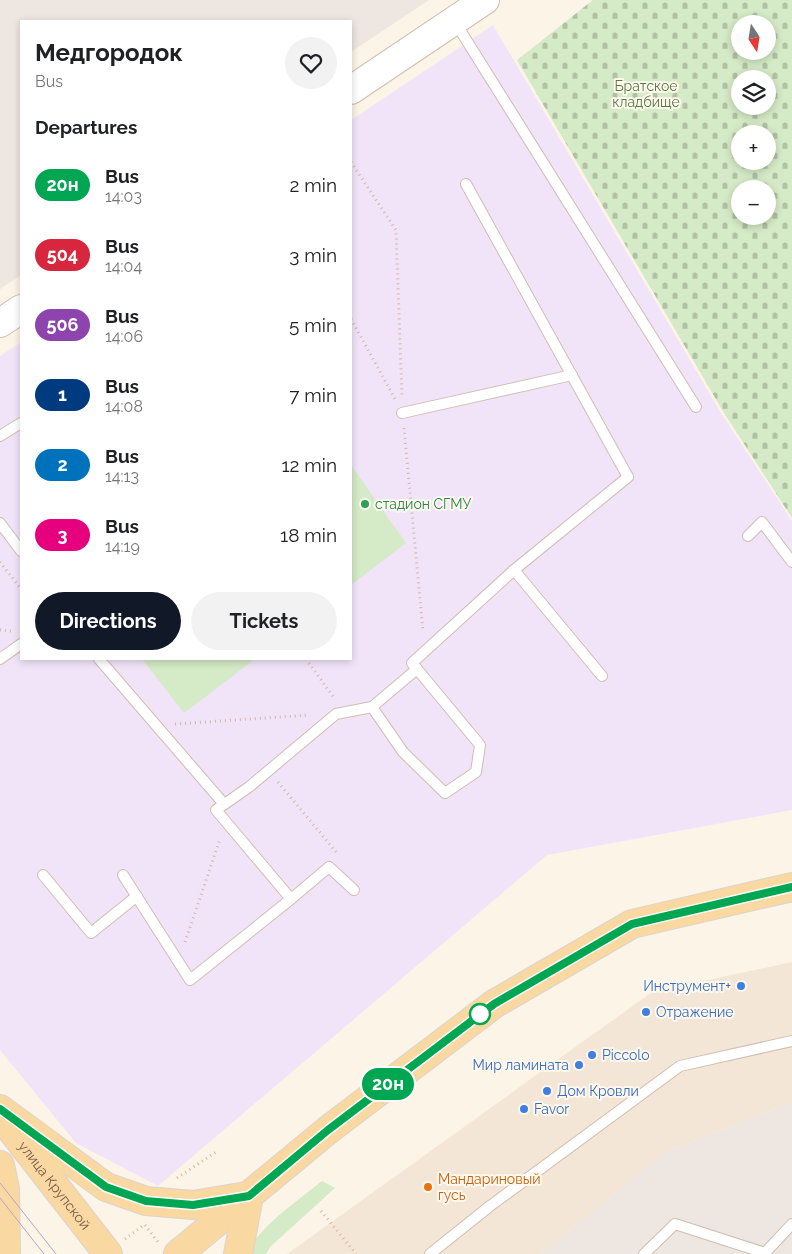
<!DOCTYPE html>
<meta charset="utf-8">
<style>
:root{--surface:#fff;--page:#f2f2f2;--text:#202124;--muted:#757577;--accent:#111827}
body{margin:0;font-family:Raleway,sans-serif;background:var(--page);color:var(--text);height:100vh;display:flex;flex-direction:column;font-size:19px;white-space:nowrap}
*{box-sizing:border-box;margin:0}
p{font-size:16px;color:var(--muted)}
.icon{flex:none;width:28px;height:28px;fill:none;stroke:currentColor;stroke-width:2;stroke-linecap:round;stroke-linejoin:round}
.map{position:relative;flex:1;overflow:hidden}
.sheet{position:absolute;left:20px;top:20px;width:332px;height:640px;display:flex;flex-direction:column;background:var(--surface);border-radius:0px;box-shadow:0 2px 8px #0003}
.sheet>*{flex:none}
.badge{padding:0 10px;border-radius:16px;font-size:18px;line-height:32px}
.needle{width:32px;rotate:168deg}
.controls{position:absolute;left:731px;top:15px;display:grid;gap:10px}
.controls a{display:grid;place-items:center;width:45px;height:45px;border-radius:50%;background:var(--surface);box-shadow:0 2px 8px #0003;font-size:25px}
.map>.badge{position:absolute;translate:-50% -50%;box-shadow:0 0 0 2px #fff}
h2{padding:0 15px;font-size:19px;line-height:45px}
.round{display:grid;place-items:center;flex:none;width:52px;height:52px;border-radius:26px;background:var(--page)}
.overview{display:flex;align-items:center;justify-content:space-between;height:85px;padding:0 15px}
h1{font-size:24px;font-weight:700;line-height:38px}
.action{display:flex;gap:10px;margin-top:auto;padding:10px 15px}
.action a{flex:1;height:58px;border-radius:30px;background:var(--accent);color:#fff;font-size:20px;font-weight:700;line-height:58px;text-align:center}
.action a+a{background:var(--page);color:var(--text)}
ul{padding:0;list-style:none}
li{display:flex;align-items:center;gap:15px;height:70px;padding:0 15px}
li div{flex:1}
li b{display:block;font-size:19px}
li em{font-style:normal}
li .badge{min-width:55px;font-weight:700;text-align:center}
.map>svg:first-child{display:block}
</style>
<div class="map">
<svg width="792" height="1254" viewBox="0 0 792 1254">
<defs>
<pattern id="cemetery-stones" width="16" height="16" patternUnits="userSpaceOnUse" patternTransform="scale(1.25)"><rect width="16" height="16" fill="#d5eac6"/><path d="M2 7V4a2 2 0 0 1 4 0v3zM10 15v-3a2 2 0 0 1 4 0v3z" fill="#b1c1a3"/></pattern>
</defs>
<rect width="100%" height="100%" fill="#fcf4e7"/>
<!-- residential -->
<polygon fill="#f4e6d6" points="792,962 792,1102 664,1153 541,1254 287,1254 652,992"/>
<!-- industrial -->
<g fill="#ede6e1">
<polygon points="0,0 429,0 351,52 351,21 21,21 21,275 0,289"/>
<polygon points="792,1102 792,1254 541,1254 664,1153"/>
</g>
<!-- education -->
<polygon fill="#f1e4f9" points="493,25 721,413 792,521 792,810 547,855 158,1186 76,1143 0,1050 0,356 21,342 21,659 351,659 351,120"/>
<!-- grass -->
<g fill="#d5eac6">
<polygon points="351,465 406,543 351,585"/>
<polygon points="142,659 255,659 184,713"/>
<path d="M322,1181L335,1188L270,1247L266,1254H247C258,1227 299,1200 322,1181Z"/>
</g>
<!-- cemetery -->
<path fill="url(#cemetery-stones)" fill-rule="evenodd" d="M593,0H792V518L724,413L517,60ZM740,24H768V51H740ZM740,79H768V106H740ZM740,134H768V161H740ZM740,189H768V216H740Z"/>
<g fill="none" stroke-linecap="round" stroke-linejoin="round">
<!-- lane casing -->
<g stroke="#d0beb0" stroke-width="12">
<g id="lane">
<polyline points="455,22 696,407"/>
<polyline points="466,184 628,477 514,570"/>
<polyline points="402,413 572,375"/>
<polyline points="0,436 21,423"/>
<polyline points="0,523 21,551"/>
<polyline points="748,536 762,522 792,562"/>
<polyline points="0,659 21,644"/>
<polyline points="99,659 224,804"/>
<polygon points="417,669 480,745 476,772 445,793 403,752 372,707"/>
<polyline points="417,669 412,663 514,570 602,676"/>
<polyline points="43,875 91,933 137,896"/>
<polyline points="123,875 190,980 291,899"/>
<polyline points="354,890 329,867 291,899 216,810 249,787 336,714 372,707"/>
<polyline points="430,1254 490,1206 680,1066 792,1041"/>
<polyline points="644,1254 675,1224 765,1253"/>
<polyline points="764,1254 792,1224"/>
</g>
</g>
<!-- secondary casing -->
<g stroke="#d3beae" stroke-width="30">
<g id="secondary">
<polyline points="351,90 485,0"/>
<polyline points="0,323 21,309"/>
</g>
</g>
<!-- primary casing -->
<g stroke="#dbd4d0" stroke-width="30">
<g id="primary">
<polyline points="0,1109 106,1187 146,1201 193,1205 247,1196"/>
<path id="s1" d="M6,1123L108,1254"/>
<polyline points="0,1165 5,1189 6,1254"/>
<polyline points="178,1254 328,1130 494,1004 632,924 792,887"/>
<polyline points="238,1254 249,1196"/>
</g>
</g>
<!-- path -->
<g stroke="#d6b6a2" stroke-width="3" stroke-dasharray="1 4" stroke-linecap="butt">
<polyline points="351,162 396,230 402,397"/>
<polyline points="351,319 395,399"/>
<polyline points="404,428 423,631"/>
<polyline points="0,562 21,589"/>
<polyline points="0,630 11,631"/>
<polyline points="306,659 335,699"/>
<polyline points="175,724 309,715"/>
<polyline points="278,782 336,852"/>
<polyline points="185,942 220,839"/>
<polyline points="177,1178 216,1152"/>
<polyline points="321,1211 356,1254"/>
<polyline points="145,1225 158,1242"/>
<polyline points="125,1239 144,1225"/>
</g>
<!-- lane -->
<use href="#lane" stroke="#fff" stroke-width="10"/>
<!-- secondary -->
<use href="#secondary" stroke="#fff" stroke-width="28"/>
<!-- primary -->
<use href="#primary" stroke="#f9d8a1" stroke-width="28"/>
<!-- tram -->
<g stroke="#b7a5c6" stroke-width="1">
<polyline points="0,1183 56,1254"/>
<polyline points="0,1198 44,1254"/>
</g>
</g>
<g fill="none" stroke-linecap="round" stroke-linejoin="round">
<!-- line casing -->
<g stroke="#fff" stroke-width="11">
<polyline id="line" points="0,1109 106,1187 146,1201 193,1205 249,1196 328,1130 494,1004 632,924 792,887"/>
</g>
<!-- line -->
<use href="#line" stroke="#00a651" stroke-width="8"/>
</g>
<!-- markers -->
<circle fill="#2e9e5b" stroke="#fff8ee" stroke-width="2" cx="365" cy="504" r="5"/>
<g fill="#3f7fe0" stroke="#fff8ee" stroke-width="2">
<circle cx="741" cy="986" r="5"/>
<circle cx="646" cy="1012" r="5"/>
<circle cx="592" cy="1055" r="5"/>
<circle cx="579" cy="1065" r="5"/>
<circle cx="547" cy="1091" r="5"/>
<circle cx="524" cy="1109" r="5"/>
</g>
<circle fill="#fff" stroke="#00a651" stroke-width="2.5" cx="480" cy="1014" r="10"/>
<circle fill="#e8710a" stroke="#fff8ee" stroke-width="2" cx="428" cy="1187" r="5"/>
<g text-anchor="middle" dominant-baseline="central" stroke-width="4" stroke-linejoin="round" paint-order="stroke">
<!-- park labels -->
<g font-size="14" fill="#547b43" stroke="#fff8ee">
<text x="646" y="86">Братское<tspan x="646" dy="16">кладбище</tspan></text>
</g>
<!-- leisure labels -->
<g font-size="14" fill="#27864d" stroke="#fff8ee" text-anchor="start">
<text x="375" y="504">стадион СГМУ</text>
</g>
<!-- shop labels -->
<g font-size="14" fill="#366cbe" stroke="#fff8ee" text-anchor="start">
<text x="731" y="986" text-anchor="end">Инструмент+</text>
<text x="656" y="1012">Отражение</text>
<text x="602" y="1055">Piccolo</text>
<text x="569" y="1065" text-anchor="end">Мир ламината</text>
<text x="557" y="1091">Дом Кровли</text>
<text x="534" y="1109">Favor</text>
</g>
<!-- food labels -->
<g font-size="14" fill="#c56008" stroke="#fff8ee" text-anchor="start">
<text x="438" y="1179">Мандариновый<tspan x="438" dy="16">гусь</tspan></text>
</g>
<!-- street labels -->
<g font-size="14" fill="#765a4c" stroke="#fff8ee">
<text stroke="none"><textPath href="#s1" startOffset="79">улица Крупской</textPath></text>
</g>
</g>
</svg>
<div class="controls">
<a><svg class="needle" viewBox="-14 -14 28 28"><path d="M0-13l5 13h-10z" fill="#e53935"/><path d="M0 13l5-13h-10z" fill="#757577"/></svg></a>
<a><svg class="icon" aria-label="layers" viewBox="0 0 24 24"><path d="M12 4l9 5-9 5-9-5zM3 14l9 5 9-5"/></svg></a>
<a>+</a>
<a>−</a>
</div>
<b class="badge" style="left:388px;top:1084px;background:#00a651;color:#fff">20н</b>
<section class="sheet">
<div class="overview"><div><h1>Медгородок</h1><p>Bus</p></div><a class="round"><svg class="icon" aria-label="heart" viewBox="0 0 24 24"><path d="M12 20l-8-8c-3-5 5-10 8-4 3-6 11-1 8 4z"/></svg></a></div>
<h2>Departures</h2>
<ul>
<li><span class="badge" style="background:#00a651;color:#fff">20н</span><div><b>Bus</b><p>14:03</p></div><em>2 min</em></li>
<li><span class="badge" style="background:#d7263d;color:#fff">504</span><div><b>Bus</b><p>14:04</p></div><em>3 min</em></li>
<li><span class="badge" style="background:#8e44ad;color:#fff">506</span><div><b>Bus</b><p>14:06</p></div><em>5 min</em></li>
<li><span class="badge" style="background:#003b80;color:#fff">1</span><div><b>Bus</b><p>14:08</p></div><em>7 min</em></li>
<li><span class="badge" style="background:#0072bc;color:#fff">2</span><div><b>Bus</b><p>14:13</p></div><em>12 min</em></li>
<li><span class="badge" style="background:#e6007e;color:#fff">3</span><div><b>Bus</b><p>14:19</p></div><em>18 min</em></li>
</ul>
<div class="action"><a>Directions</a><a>Tickets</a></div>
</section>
</div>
